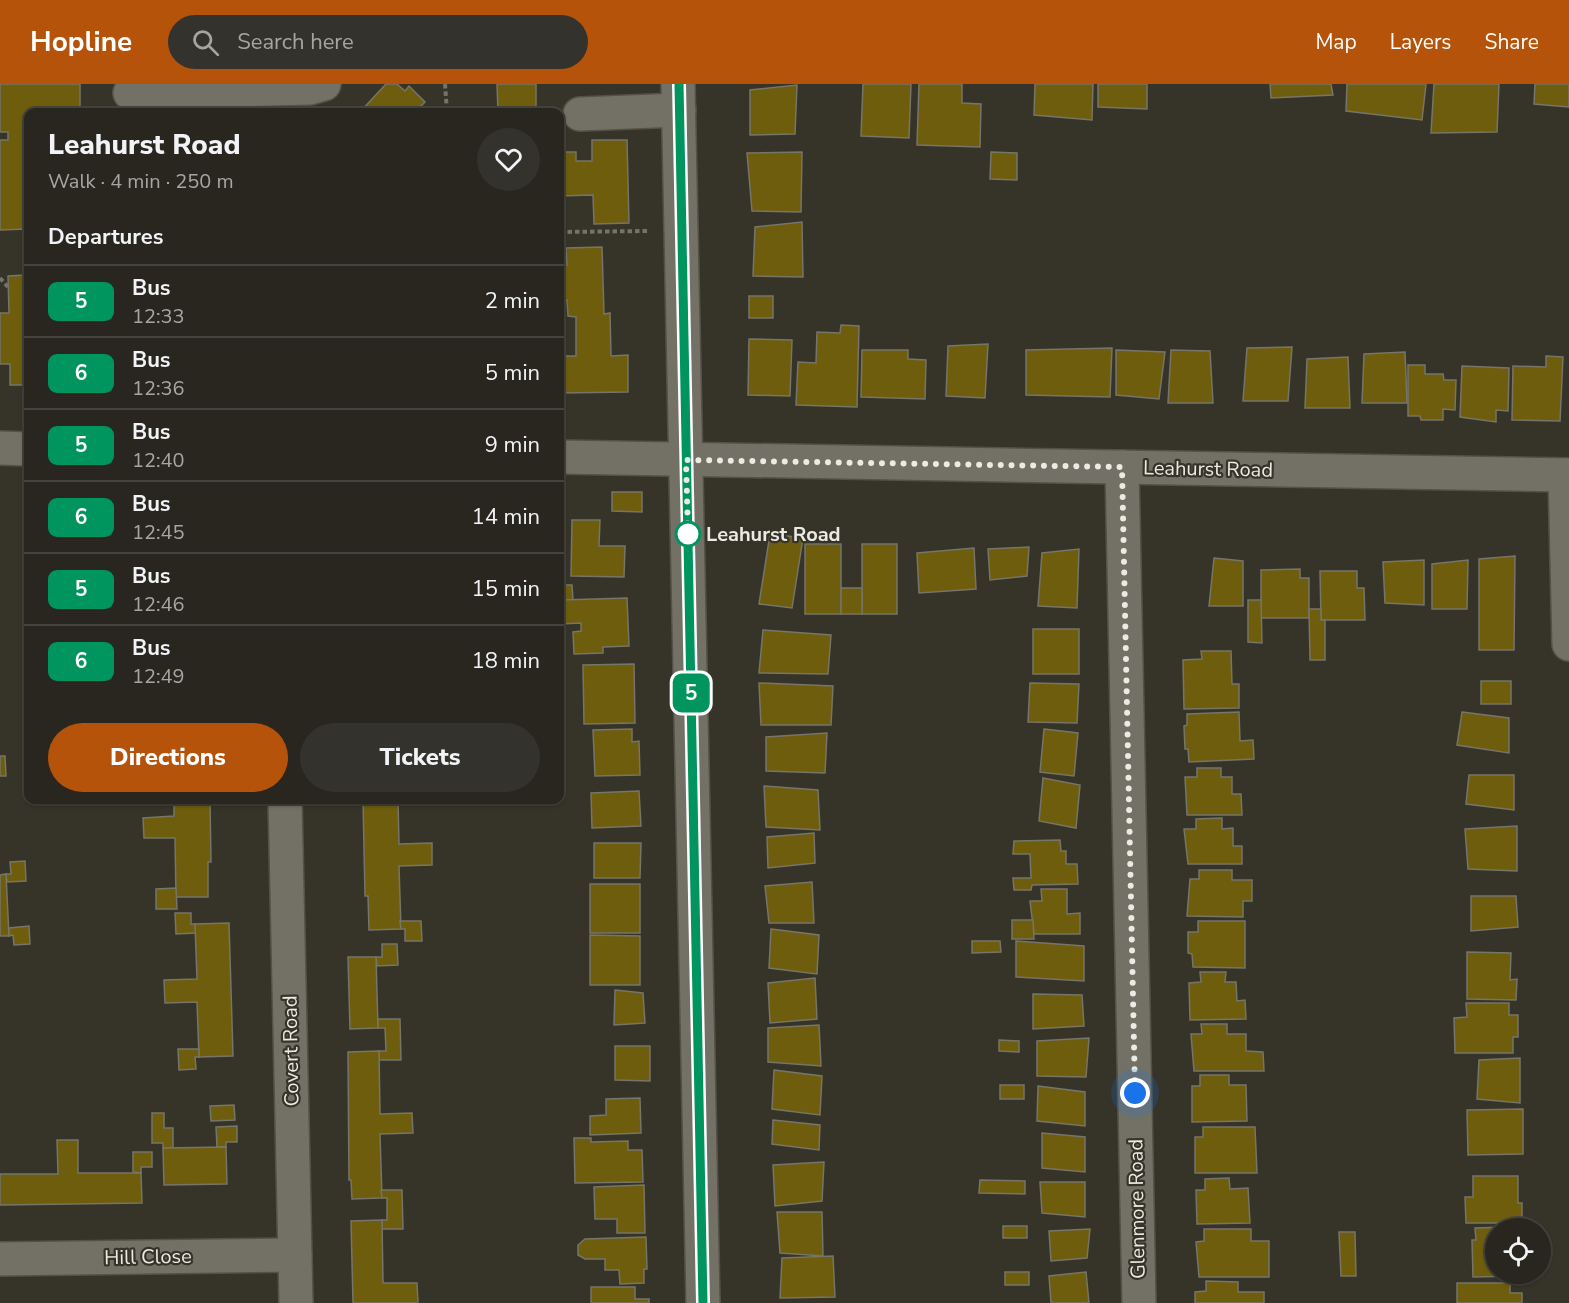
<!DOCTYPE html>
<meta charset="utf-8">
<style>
:root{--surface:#28261f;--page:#34322c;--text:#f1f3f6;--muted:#a5a5a4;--line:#44433d;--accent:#b45309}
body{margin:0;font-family:"Nunito Sans",sans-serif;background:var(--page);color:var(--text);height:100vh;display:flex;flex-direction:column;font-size:22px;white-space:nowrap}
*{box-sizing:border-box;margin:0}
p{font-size:20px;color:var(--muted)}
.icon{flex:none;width:33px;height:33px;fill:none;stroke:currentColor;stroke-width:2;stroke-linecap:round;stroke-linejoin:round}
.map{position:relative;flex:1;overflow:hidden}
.panel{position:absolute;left:24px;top:24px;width:540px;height:696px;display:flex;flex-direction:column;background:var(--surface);border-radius:12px;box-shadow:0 2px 4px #0004,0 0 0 2px var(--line)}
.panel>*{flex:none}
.badge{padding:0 12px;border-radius:9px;font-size:21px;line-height:39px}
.fabs{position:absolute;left:1485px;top:1134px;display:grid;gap:12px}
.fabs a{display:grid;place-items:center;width:66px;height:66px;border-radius:50%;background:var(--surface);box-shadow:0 2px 4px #0004,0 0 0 2px var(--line);font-size:30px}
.you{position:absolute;width:30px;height:30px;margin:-15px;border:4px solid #fff;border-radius:50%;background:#1a73e8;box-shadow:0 0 0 9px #1a73e833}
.map>.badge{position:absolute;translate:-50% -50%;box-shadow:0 0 0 3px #fff}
h2{padding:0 24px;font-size:22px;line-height:54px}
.round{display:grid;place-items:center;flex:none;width:63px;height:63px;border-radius:32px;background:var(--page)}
.headline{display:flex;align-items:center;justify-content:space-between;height:102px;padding:0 24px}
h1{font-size:28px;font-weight:800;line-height:45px}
.action{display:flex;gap:12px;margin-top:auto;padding:12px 24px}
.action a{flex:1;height:69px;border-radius:36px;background:var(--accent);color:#fff;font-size:24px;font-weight:800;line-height:69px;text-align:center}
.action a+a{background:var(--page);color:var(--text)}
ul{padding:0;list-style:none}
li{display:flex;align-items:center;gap:18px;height:72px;padding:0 24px;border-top:2px solid var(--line)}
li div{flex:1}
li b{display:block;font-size:22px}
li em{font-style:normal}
li .badge{min-width:66px;font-weight:700;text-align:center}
header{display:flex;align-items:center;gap:36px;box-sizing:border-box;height:84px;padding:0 30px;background:var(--accent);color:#fff}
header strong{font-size:28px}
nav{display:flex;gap:33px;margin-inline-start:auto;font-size:21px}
.search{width:420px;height:54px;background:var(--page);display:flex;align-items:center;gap:15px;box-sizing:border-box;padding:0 21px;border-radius:33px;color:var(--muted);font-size:22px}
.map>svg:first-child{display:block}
</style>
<header>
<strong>Hopline</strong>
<div class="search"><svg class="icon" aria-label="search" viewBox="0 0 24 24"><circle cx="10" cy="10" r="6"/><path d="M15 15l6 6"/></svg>Search here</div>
<nav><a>Map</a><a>Layers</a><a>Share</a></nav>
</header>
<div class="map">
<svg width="1569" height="1219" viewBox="0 0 1569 1219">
<rect width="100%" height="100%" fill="#363329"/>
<!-- building -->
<g fill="#6e5d0d" stroke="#777468" stroke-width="1.5">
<polygon points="0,0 80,0 80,28 28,28 28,301 10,301 10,280 0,280 0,229 9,229 8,192 26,191 26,145 0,146 0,56 8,56 8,48 0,48"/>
<polygon points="386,0 397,0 405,7 409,2 425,18 415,28 360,28"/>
<polygon points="497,0 536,0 536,28 498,28"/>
<polygon points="863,0 911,0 909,54 861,52"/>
<polygon points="919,0 962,0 962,19 981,20 980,63 917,61"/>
<polygon points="1035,0 1093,0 1092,36 1034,31"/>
<polygon points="1098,0 1147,0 1147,25 1098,23"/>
<polygon points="1270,0 1331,0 1333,11 1271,14"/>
<polygon points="1347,0 1426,0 1422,36 1346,27"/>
<polygon points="1434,0 1499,0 1497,48 1431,49"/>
<polygon points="1535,0 1569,0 1569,23 1534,20"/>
<polygon points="797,1 795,50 750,51 750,6"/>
<polygon points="592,56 627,56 629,139 594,140 593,111 560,112 560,68 576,68 576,77 592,77"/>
<polygon points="802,68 801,128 752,127 747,69"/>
<polygon points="991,68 1017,69 1017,96 990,95"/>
<polygon points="802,138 803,193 753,192 755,143"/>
<polygon points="602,163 604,230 610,229 611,272 628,271 628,308 560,309 560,272 576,272 576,233 568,232 567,216 560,216 560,181 567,181 566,164"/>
<rect x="749" y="212" width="24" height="22"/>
<polygon points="841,241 859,242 857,323 796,321 798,278 816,279 817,248 840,249"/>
<polygon points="749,255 792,256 790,312 748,311"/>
<polygon points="988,260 985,314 946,312 948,262"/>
<polygon points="1292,263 1288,317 1243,317 1247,264"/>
<polygon points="1112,264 1110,313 1026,311 1026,266"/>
<polygon points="862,266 908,266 908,275 926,276 925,315 861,313"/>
<polygon points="1116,266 1165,268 1159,315 1116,311"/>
<polygon points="1171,266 1210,267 1213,319 1168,319"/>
<polygon points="1405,268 1407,319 1362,319 1364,270"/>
<polygon points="1546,272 1563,273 1560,337 1512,336 1513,282 1546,283"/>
<polygon points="1348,273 1350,324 1305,324 1307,275"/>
<polygon points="1408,281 1425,281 1425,290 1443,290 1444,296 1456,296 1455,326 1443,325 1443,336 1421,336 1420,332 1408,332"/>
<polygon points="1462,282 1509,284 1508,327 1496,326 1496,338 1460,333"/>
<polygon points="612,408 642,408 642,428 612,427"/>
<polygon points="572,436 600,436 599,462 625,462 624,493 571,492"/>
<polygon points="770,450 803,454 792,524 759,520"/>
<rect x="805" y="460" width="36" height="70"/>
<rect x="862" y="460" width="35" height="70"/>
<polygon points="1029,463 1027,492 990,496 988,465"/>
<polygon points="974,464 976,505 919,509 917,469"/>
<polygon points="1079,465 1077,524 1038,522 1042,469"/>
<polygon points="1515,472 1514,566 1479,566 1479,475"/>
<polygon points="1214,474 1243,477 1243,522 1209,522"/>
<polygon points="1424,476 1424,521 1385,519 1383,478"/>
<polygon points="1468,476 1467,525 1432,525 1432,480"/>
<polygon points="1300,485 1300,494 1309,494 1309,534 1261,534 1261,486"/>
<polygon points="1320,487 1357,487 1357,504 1364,504 1365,536 1321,536"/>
<polygon points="560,501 572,501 573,516 560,516"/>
<rect x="841" y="504" width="21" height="26"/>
<polygon points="627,514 629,562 603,563 603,569 574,570 573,548 581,547 581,539 560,540 560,521 563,521 562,516"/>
<polygon points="1248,516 1261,516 1262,559 1248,558"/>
<polygon points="1309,525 1321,525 1321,536 1325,536 1325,576 1310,576"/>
<rect x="1033" y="545" width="46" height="45"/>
<polygon points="763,546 831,551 828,590 759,589"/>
<polygon points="1201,567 1231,567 1232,600 1239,600 1239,624 1184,625 1183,576 1202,575"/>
<polygon points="634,580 635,639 584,640 583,581"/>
<rect x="1481" y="597" width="30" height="23"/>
<polygon points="759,599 833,602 831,641 761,641"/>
<polygon points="1030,599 1079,600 1077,639 1028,638"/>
<polygon points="1239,628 1240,657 1253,656 1254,675 1189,678 1188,665 1185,665 1184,642 1187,641 1187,630"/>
<polygon points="1462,628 1509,634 1509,669 1457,661"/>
<polygon points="632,645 632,658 639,657 640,691 595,692 593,646"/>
<polygon points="1044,645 1078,649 1074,692 1040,688"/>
<polygon points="827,649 825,689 766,687 766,653"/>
<polygon points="0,672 5,672 6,692 0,692"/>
<polygon points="1197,684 1221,684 1221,693 1232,693 1232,710 1241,710 1242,731 1187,731 1185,693 1197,693"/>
<polygon points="1469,691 1514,691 1514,726 1466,720"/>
<polygon points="1043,694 1080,701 1076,744 1039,737"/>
<polygon points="764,702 818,706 820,746 766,743"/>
<polygon points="639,707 641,742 592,744 591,709"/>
<polygon points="174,716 210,716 211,778 208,778 208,813 176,813 175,754 144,754 143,734 174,732"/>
<polygon points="363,716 398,716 399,760 432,759 432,781 399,782 401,845 369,846 368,812 365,812"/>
<polygon points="1222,734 1222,745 1233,744 1233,762 1242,762 1242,780 1188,780 1184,745 1196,745 1196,735"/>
<polygon points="1517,742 1517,787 1468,785 1465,745"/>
<polygon points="814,749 815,779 768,784 767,753"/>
<polygon points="1060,756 1061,767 1066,767 1066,780 1077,780 1078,800 1032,801 1031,806 1014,806 1013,794 1031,794 1030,770 1013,770 1014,757"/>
<polygon points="594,759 641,759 640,794 594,794"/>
<polygon points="25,777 26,797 7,798 6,790 11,790 10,778"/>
<polygon points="1199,786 1232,786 1232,796 1252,796 1252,817 1243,817 1243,833 1187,832 1190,795 1199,795"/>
<polygon points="6,790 9,852 0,852 0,791"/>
<polygon points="812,798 814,839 769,839 765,802"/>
<rect x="590" y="800" width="50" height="49"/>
<polygon points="176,804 177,825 156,825 156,805"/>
<polygon points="1041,805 1067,805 1067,830 1080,829 1080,850 1034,850 1030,817 1042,817"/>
<polygon points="1471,812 1516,812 1518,843 1471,847"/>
<polygon points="175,829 191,829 191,840 195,840 196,849 176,850"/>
<polygon points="1012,836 1033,836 1034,855 1012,855"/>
<polygon points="400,837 421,837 422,857 405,857 405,845 401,845"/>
<polygon points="1198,837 1245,837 1245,884 1193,883 1192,870 1188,869 1188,848 1198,848"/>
<polygon points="229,839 233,972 199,973 197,918 165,919 164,896 197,895 195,840"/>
<polygon points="29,842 30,860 14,861 13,851 9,852 9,844"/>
<polygon points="771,845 819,851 817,890 769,884"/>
<polygon points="590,851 640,852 640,901 590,901"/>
<polygon points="972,857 1000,857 1001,868 972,869"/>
<polygon points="1016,857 1084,862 1084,897 1016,893"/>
<polygon points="382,860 397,860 398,881 377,882 376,873 382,873"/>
<polygon points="1467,868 1511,869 1510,896 1517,895 1516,916 1467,915"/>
<polygon points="348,873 376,873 378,944 350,945"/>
<polygon points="1200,888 1226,888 1225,898 1236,898 1237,917 1245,916 1246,935 1190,936 1189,899 1201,898"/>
<polygon points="815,894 817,935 770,939 768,899"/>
<polygon points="615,906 643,909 645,939 614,941"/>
<polygon points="1033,910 1082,911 1084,942 1033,945"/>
<polygon points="1466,919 1509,919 1509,931 1518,931 1518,953 1513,953 1513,969 1455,969 1454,934 1467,933"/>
<polygon points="378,935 400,935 401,976 379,976 379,967 386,967 385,944 378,944"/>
<polygon points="1201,940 1227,940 1227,950 1246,950 1246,967 1263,968 1264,987 1194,987 1191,950 1202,950"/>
<polygon points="819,941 821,982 768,978 768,944"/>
<polygon points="1089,954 1086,993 1037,992 1037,957"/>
<polygon points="999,956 1019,957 1019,968 999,967"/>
<polygon points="615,962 650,962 650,997 615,996"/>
<polygon points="178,965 199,965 199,973 195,973 196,985 179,986"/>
<polygon points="379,967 380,1030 412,1029 413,1049 380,1050 382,1114 352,1115 351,1096 349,1096 348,968"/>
<polygon points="1520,974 1520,1019 1477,1015 1479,976"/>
<polygon points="774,986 822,992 820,1031 772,1025"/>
<polygon points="1200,991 1229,991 1229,1001 1246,1001 1247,1037 1192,1038 1192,1002 1200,1002"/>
<rect x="1000" y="1001" width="24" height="14"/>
<polygon points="1038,1002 1085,1008 1085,1042 1037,1037"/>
<polygon points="640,1014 641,1049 590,1051 590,1032 606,1031 606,1015"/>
<polygon points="234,1021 235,1036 211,1037 210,1022"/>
<polygon points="1523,1025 1523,1070 1468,1071 1467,1026"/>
<polygon points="152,1029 164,1029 164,1044 173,1044 173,1064 163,1064 163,1059 152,1059"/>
<polygon points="773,1036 820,1041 819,1066 772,1060"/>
<polygon points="237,1042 237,1058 226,1058 226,1063 217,1063 216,1043"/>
<polygon points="1203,1043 1255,1043 1257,1089 1195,1089 1195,1053 1203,1053"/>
<polygon points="1042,1049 1085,1053 1085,1088 1042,1084"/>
<polygon points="574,1054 591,1054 591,1058 628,1057 628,1066 642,1066 643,1098 575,1099"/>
<polygon points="57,1056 78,1056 78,1089 141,1089 142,1119 0,1121 0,1090 58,1090"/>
<polygon points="226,1063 227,1100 164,1101 163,1064"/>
<polygon points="133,1068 152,1068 152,1083 141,1083 141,1089 133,1088"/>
<polygon points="824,1078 822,1117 775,1122 773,1081"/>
<polygon points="1473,1092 1518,1092 1518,1119 1522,1119 1522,1139 1466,1139 1465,1113 1473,1113"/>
<polygon points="1229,1094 1230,1105 1248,1104 1250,1139 1197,1140 1196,1106 1205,1106 1205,1095"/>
<polygon points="980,1096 1025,1097 1025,1110 979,1109"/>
<polygon points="1040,1098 1085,1098 1085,1133 1042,1129"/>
<polygon points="644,1101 645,1149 617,1149 617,1135 595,1135 594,1103"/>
<polygon points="381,1106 402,1106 403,1145 382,1145 382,1136 387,1136 387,1114 382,1114"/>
<polygon points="777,1128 822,1128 823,1172 780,1169"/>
<polygon points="382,1136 383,1199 417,1199 418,1219 353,1219 351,1137"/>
<rect x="1003" y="1142" width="24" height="12"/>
<polygon points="1508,1143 1496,1144 1496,1190 1518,1190 1518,1192 1473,1193 1472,1156 1476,1156 1475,1144"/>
<polygon points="1090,1145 1087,1174 1051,1177 1049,1147"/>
<polygon points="1204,1145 1251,1145 1251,1157 1269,1157 1269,1193 1199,1193 1196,1158 1204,1157"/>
<polygon points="1339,1148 1355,1148 1356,1192 1341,1192"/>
<polygon points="646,1153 647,1185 644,1185 644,1199 620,1200 619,1186 605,1186 605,1175 585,1175 578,1171 578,1161 585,1155"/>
<polygon points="833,1172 835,1213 780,1214 782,1174"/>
<rect x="1005" y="1188" width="24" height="13"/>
<polygon points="1086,1188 1089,1219 1051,1219 1049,1192"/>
<polygon points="1206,1197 1238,1198 1238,1208 1264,1208 1264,1219 1195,1219 1195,1208 1206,1207"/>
<polygon points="1457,1199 1510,1199 1510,1209 1522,1209 1522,1219 1457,1219"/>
<polygon points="591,1203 635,1203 635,1215 649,1215 649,1219 591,1219"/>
</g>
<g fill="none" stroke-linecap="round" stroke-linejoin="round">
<!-- minor casing -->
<g stroke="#535148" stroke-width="36">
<g id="minor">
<polyline points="678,0 703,1219"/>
<polyline points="130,9 310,4 324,0"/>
<polyline points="580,30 679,26"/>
<polyline points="0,364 28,365"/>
<polyline points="560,373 1569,391"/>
<polyline points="1122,383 1139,1219"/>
<polyline points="1565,391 1569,560"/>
<polyline points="285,716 296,1219"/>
<polyline points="0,1175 295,1171"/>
</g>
</g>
<!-- path -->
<g stroke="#76736a" stroke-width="4" stroke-dasharray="4.5 3" stroke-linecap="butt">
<polyline points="445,0 447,28"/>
<polyline points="560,148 649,147"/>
<polyline points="0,194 8,203"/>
</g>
<!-- minor -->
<use href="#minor" stroke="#737165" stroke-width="33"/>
</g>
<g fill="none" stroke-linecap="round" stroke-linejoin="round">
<!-- line casing -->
<g stroke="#fff" stroke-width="14">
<polyline id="line" points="679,0 703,1219"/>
</g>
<!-- line -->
<use href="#line" stroke="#00945e" stroke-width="9"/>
<!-- walk -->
<polyline stroke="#ebeae3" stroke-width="6" stroke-dasharray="0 10.8" points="688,450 686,376 1122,383 1135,1009"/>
</g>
<!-- markers -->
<circle fill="#fff" stroke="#00945e" stroke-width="3" cx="688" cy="450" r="12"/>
<g text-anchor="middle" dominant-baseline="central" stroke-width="4.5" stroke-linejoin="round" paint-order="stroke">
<!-- street labels -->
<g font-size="20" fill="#ebeae3" stroke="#363329">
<text transform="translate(1208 385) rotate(1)">Leahurst Road</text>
<text transform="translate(291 967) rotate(-91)">Covert Road</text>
<text transform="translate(1137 1125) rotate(-91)">Glenmore Road</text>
<text transform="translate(148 1173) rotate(-1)">Hill Close</text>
</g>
<!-- stop labels -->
<g font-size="20" font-weight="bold" fill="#ebeae3" stroke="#363329" text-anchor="start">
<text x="706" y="450">Leahurst Road</text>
</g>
</g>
</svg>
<div class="fabs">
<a><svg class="icon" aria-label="locate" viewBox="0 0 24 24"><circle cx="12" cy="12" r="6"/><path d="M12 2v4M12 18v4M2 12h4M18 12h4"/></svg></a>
</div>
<div class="you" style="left:1135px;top:1009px"></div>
<b class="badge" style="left:691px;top:609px;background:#00945e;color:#fff">5</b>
<section class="panel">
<div class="headline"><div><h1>Leahurst Road</h1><p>Walk · 4 min · 250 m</p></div><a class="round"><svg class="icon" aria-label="heart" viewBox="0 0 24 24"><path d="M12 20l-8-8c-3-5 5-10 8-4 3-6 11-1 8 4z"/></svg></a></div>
<h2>Departures</h2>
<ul>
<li><span class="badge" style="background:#00945e;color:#fff">5</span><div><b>Bus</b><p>12:33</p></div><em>2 min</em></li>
<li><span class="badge" style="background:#00945e;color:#fff">6</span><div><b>Bus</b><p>12:36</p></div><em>5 min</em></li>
<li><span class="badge" style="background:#00945e;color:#fff">5</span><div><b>Bus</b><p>12:40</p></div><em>9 min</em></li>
<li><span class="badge" style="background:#00945e;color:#fff">6</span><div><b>Bus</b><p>12:45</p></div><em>14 min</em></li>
<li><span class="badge" style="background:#00945e;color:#fff">5</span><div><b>Bus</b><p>12:46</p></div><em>15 min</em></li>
<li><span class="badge" style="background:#00945e;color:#fff">6</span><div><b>Bus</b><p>12:49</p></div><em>18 min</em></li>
</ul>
<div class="action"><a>Directions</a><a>Tickets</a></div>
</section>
</div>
